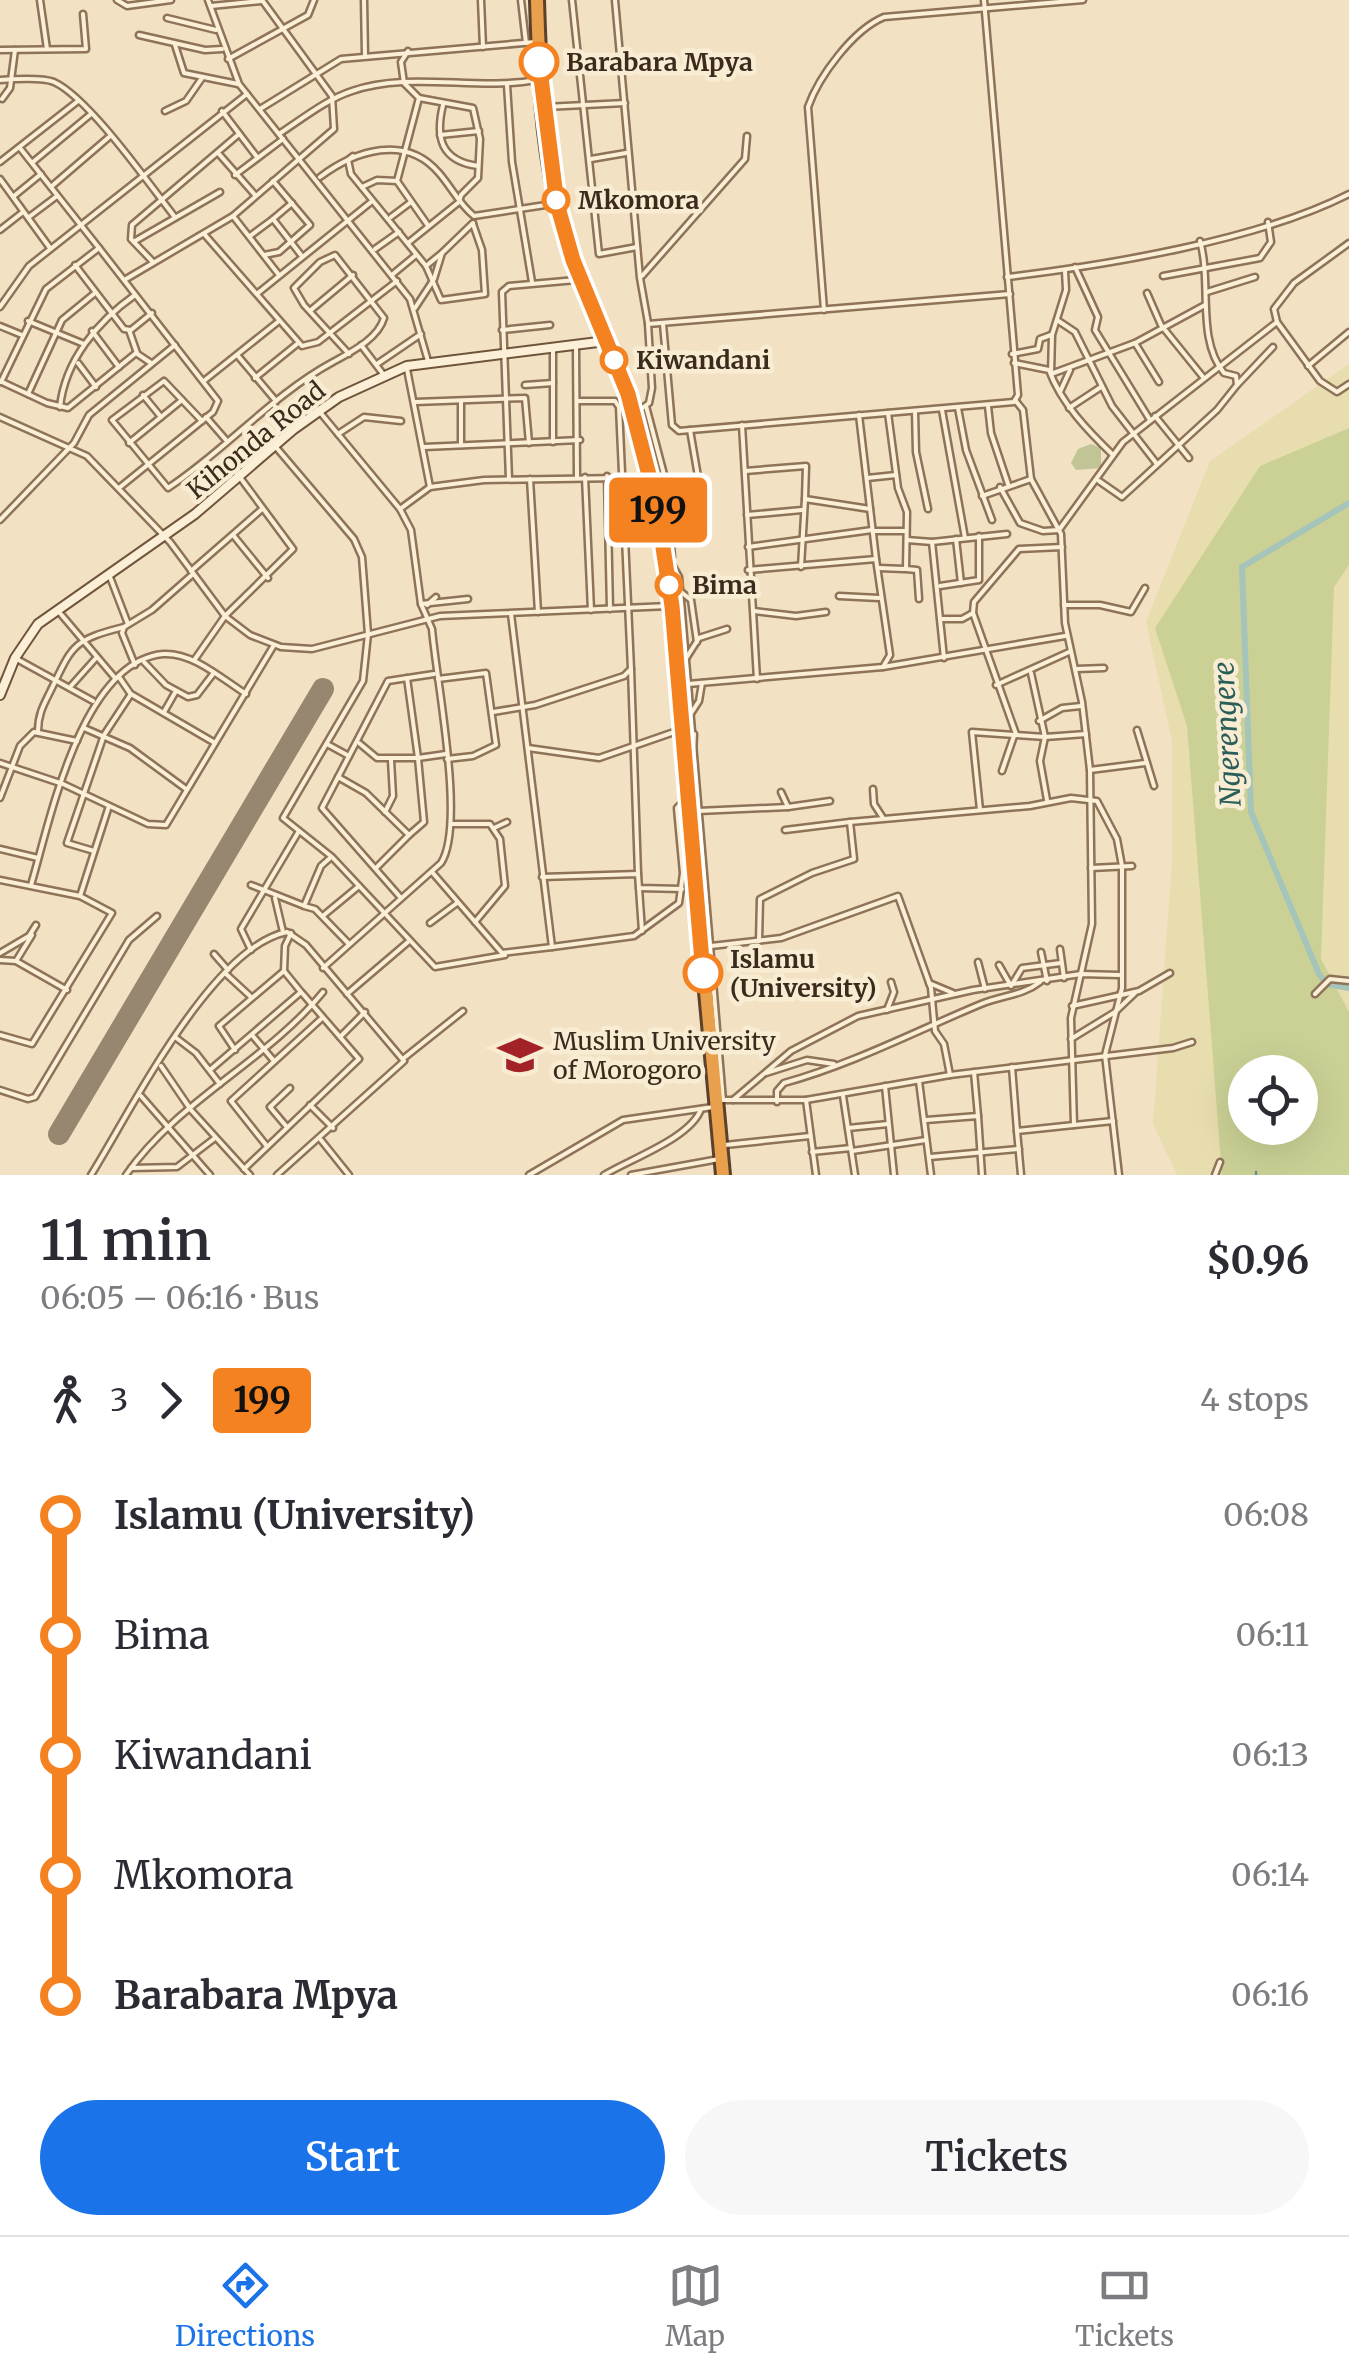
<!DOCTYPE html>
<meta charset="utf-8">
<style>
:root{--surface:#fff;--page:#f7f7f7;--text:#2b2b33;--muted:#7c7c81;--line:#e1e1e2;--accent:#1a73e8}
body{margin:0;font-family:Merriweather,serif;background:var(--page);color:var(--text);height:100vh;display:flex;flex-direction:column;font-size:38px;white-space:nowrap}
*{box-sizing:border-box;margin:0}
p{font-size:32px;color:var(--muted)}
.icon{flex:none;width:55px;height:55px;fill:none;stroke:currentColor;stroke-width:2;stroke-linecap:round;stroke-linejoin:round}
.map{position:relative;height:1175px;overflow:hidden}
.details{display:flex;flex-direction:column;background:var(--surface);flex:1}
.details>*{flex:none}
.badge{padding:0 20px;border-radius:8px;font-size:35px;line-height:65px}
.buttons{position:absolute;left:1228px;top:1055px;display:grid;gap:20px}
.buttons a{display:grid;place-items:center;width:90px;height:90px;border-radius:50%;background:var(--surface);box-shadow:0 10px 40px #0002;font-size:50px}
.map>.badge{position:absolute;translate:-50% -50%;box-shadow:0 0 0 5px #fff}
.legs{display:flex;align-items:center;gap:15px;height:110px;padding:0 40px;font-size:32px}
.legs p{margin-inline-start:auto}
.overview{display:flex;align-items:center;justify-content:space-between;height:170px;padding:0 40px}
h1{font-size:55px;font-weight:600;line-height:75px}
.action{display:flex;gap:20px;margin-top:auto;padding:20px 40px}
.action a{flex:1;height:115px;border-radius:60px;background:var(--accent);color:#fff;font-size:40px;font-weight:600;line-height:115px;text-align:center}
.action a+a{background:var(--page);color:var(--text)}
ul{padding:0 40px;list-style:none}
li{display:flex;align-items:center;gap:35px;height:120px;font-size:38px}
li i{display:grid;place-items:center;width:15px;height:100%;margin:0 12px;background:currentColor}
li i::after{content:'';width:25px;height:25px;margin:-12px;border:8px solid;border-radius:50%;background:var(--surface)}
li p{margin-inline-start:auto}
li:first-child i{background:linear-gradient(#0000 50%,currentColor 0)}
li:last-child i{background:linear-gradient(currentColor 50%,#0000 0)}
.tabs{display:flex;justify-content:space-around;align-items:center;height:140px;border-top:2px solid var(--line);background:var(--surface);font-size:28px;color:var(--muted)}
.tabs a{display:grid;justify-items:center;gap:5px}
.tabs .current{color:var(--accent)}
.map>svg:first-child{display:block}
</style>
<div class="map">
<svg width="1349" height="1175" viewBox="0 0 1349 1175">
<rect width="100%" height="100%" fill="#f2e2c3"/>
<!-- farmland -->
<path fill="#e8ddaf" fill-rule="evenodd" d="M1349,364V1175H1177L1153,1124L1172,860V741L1146,622L1210,461ZM1245,1072H1300V1128H1245Z"/>
<!-- green -->
<path fill="#cbd195" fill-rule="evenodd" d="M1349,428V565L1334,587L1321,959L1349,1012V1175H1222L1187,726L1155,628L1260,466ZM1245,1072H1300V1128H1245Z"/>
<!-- cemetery -->
<polygon fill="#c1c595" points="1091,444 1101,448 1101,468 1076,470 1071,463 1078,449"/>
<g fill="none" stroke-linecap="round" stroke-linejoin="round">
<!-- stream -->
<polyline stroke="#6b9388" stroke-width="2.5" points="1256,1175 1256,1172"/>
<!-- river -->
<polyline stroke="#a5c4ba" stroke-width="6" points="1349,503 1242,567 1251,812 1319,974 1326,984 1349,988"/>
<!-- runway -->
<polyline stroke="#978670" stroke-width="22" points="59,1134 323,689"/>
<!-- street casing -->
<g stroke="#8e7358" stroke-width="9">
<g id="street">
<polyline points="40,0 47,49"/>
<polyline points="117,0 127,6 171,0"/>
<polyline points="208,0 239,84 410,299 428,361"/>
<polyline points="364,0 365,55"/>
<polyline points="481,0 483,47"/>
<polyline points="521,0 526,43"/>
<polyline points="572,0 599,254 637,247"/>
<polyline points="615,0 640,278 648,323"/>
<polyline points="211,6 261,1"/>
<polyline points="167,18 216,30"/>
<polyline points="139,35 205,50 222,49"/>
<polyline points="175,45 184,73 238,84"/>
<polyline points="0,50 86,49 83,14"/>
<polyline points="228,59 308,15 314,0"/>
<path d="M0,80C14,79 42,77 54,82C89,98 149,184 174,216"/>
<polyline points="507,85 512,162 532,282"/>
<polyline points="2,99 10,88 15,50"/>
<path d="M443,105C435,138 441,161 478,166"/>
<polyline points="545,107 625,103"/>
<polyline points="260,109 341,59 535,42"/>
<polyline points="165,111 186,101 202,78"/>
<polyline points="222,111 257,157"/>
<path d="M279,134C302,119 327,99 352,91C410,71 476,91 536,80"/>
<polyline points="440,135 479,131"/>
<polyline points="219,154 255,195"/>
<polyline points="353,156 348,160 351,174 426,266 441,300 485,294 482,250 473,224"/>
<polyline points="591,159 626,153"/>
<polyline points="0,162 78,101"/>
<polyline points="33,162 91,114"/>
<polyline points="235,175 283,139"/>
<path d="M320,177C356,150 406,134 439,173C452,188 459,204 474,216L552,204"/>
<polyline points="0,179 50,248"/>
<polyline points="397,181 419,98 404,83 401,62 408,51"/>
<polyline points="52,186 109,137"/>
<polyline points="362,187 377,180 397,181 427,224"/>
<polyline points="14,196 41,174"/>
<polyline points="292,203 273,219 301,255"/>
<polyline points="233,216 279,275"/>
<polyline points="29,217 57,196"/>
<polyline points="391,217 411,202"/>
<polyline points="0,230 23,212"/>
<polyline points="205,235 302,346 318,342 397,281"/>
<polyline points="250,236 273,219"/>
<polyline points="135,241 220,192"/>
<polyline points="408,243 459,202 461,195 478,178 480,139 473,108 419,98"/>
<polyline points="99,248 218,401 213,412 119,488"/>
<polyline points="375,249 399,232"/>
<polyline points="264,255 279,252 310,225 273,181"/>
<polyline points="153,262 131,239 132,225 239,134"/>
<polyline points="75,265 124,329 131,330 152,313"/>
<polyline points="426,266 442,253"/>
<polyline points="1075,267 1098,317 1095,330 1150,420"/>
<polyline points="1065,271 1066,290 1052,335 1051,374 1135,343 1205,305"/>
<polyline points="393,274 416,255"/>
<polyline points="642,276 745,159 747,136"/>
<polyline points="1163,276 1260,258 1271,242 1268,222"/>
<path d="M1007,277C1108,265 1259,240 1349,194"/>
<polyline points="126,279 233,216 334,129 332,96 262,0"/>
<polyline points="1207,292 1255,277"/>
<polyline points="258,293 371,202"/>
<polyline points="1147,293 1161,325 1203,377"/>
<polyline points="0,307 29,266 247,94"/>
<polyline points="415,308 434,279 442,253 473,223"/>
<polyline points="311,310 353,275"/>
<path d="M824,310L808,107C819,76 853,30 884,17L1083,0"/>
<polyline points="1057,320 1075,332 1112,406 1157,464"/>
<polyline points="28,321 84,344"/>
<polyline points="1277,322 1274,309 1294,283 1349,243"/>
<polyline points="663,324 672,425 679,431 1014,402 1018,395 984,0"/>
<polyline points="0,326 22,335"/>
<polyline points="129,330 137,353"/>
<polyline points="502,330 550,325"/>
<polyline points="92,331 119,367"/>
<polyline points="1135,343 1159,382"/>
<polyline points="361,345 383,374"/>
<polyline points="553,347 553,442"/>
<polyline points="576,347 577,477"/>
<polyline points="1012,354 1038,349 1040,339 1051,335"/>
<polyline points="238,356 276,401"/>
<polyline points="78,363 96,387"/>
<path d="M1014,363L1049,370C1061,403 1088,431 1113,455"/>
<polyline points="377,364 421,334"/>
<polyline points="1308,366 1349,332"/>
<polyline points="407,369 430,487"/>
<polyline points="255,378 297,344"/>
<polyline points="205,380 279,321"/>
<polyline points="0,381 47,403 68,408 136,353 151,363"/>
<polyline points="1,382 46,289 99,248 20,148"/>
<polyline points="525,385 553,383"/>
<polyline points="1237,385 1273,347"/>
<polyline points="1060,392 1070,370"/>
<polyline points="28,394 62,320 95,293"/>
<polyline points="143,395 161,417"/>
<polyline points="1015,400 1023,410 1031,479 1061,534 1065,623 1082,702 1090,770 1092,924 1071,1018 1074,1125 1017,1131 1021,1175"/>
<polyline points="461,401 461,445"/>
<polyline points="415,402 525,398 529,443"/>
<polyline points="273,404 292,427"/>
<polyline points="646,406 666,482 672,557"/>
<polyline points="988,406 991,433 1008,484"/>
<path d="M60,407C65,360 98,321 135,295"/>
<polyline points="958,408 966,450 992,520"/>
<polyline points="1069,408 1101,387"/>
<polyline points="942,410 965,538"/>
<path d="M319,411L400,509L411,530L421,604L432,629C436,679 466,825 441,863L323,968"/>
<polyline points="915,411 916,452 928,509"/>
<polyline points="637,412 649,403 652,388 648,324 1010,294"/>
<polyline points="888,413 898,488 907,512 906,569 917,570 919,599"/>
<polyline points="1155,416 1189,458"/>
<polyline points="0,417 87,456 170,542 225,616 250,635 281,647 312,649 440,616 669,606"/>
<polyline points="206,417 226,440"/>
<path d="M202,421L164,381L112,420L168,488C226,450 272,395 333,362C351,352 378,339 384,318L335,255L320,262L294,288L304,305L349,354"/>
<polyline points="742,425 757,679"/>
<polyline points="690,430 700,488"/>
<polyline points="338,434 364,417 401,421"/>
<polyline points="129,443 182,400"/>
<polyline points="275,446 354,539 362,557 368,634 363,681 283,818 332,857 435,967 505,955"/>
<polyline points="424,447 580,440"/>
<polyline points="745,471 806,466 805,499"/>
<polyline points="607,476 610,609"/>
<polyline points="585,477 591,610"/>
<polyline points="867,478 896,475"/>
<polyline points="509,479 502,292 509,286 576,280"/>
<polyline points="530,479 538,612"/>
<path d="M1099,481L1122,497L1217,410L1237,385L1236,376L1224,373C1196,339 1212,283 1200,241"/>
<polyline points="1000,487 1020,523 1043,531 1059,530 1123,442 1277,322 1320,381 1337,392 1349,384"/>
<polyline points="982,496 1031,479"/>
<polyline points="400,509 430,487 484,480 620,478"/>
<polyline points="747,515 802,510"/>
<polyline points="0,520 74,443 89,415 175,345"/>
<polyline points="874,531 905,531"/>
<polyline points="233,535 268,578"/>
<polyline points="956,539 961,583"/>
<polyline points="907,540 932,542"/>
<polyline points="748,547 872,530"/>
<polyline points="670,561 679,577 723,1100"/>
<polyline points="801,567 805,499 870,509"/>
<polyline points="879,568 904,569"/>
<polyline points="748,570 876,559 859,415"/>
<polyline points="191,571 262,509"/>
<polyline points="110,577 128,624"/>
<polyline points="940,586 979,580 979,536"/>
<polyline points="680,591 691,600 697,642"/>
<polyline points="839,596 879,598"/>
<polyline points="421,604 468,599"/>
<polyline points="427,605 436,597"/>
<polyline points="1064,605 1100,605 1131,612 1145,588"/>
<polyline points="754,611 796,616 826,612"/>
<polyline points="60,613 115,678"/>
<polyline points="511,614 552,947 634,936 679,903 683,873 677,808 683,802"/>
<polyline points="941,619 962,619 973,613"/>
<polyline points="15,658 93,701"/>
<polyline points="944,658 932,542 1007,534"/>
<polyline points="195,659 225,616 293,549 239,476"/>
<polyline points="685,660 699,638 727,629"/>
<polyline points="144,662 166,685 188,697 197,695 213,674"/>
<polyline points="135,665 122,633 124,627 152,610 193,574"/>
<polyline points="883,667 1065,636"/>
<polyline points="631,669 638,874"/>
<polyline points="1076,669 1104,668"/>
<polyline points="1031,673 1045,737 1040,761 1047,800"/>
<polyline points="119,677 130,693"/>
<polyline points="438,679 486,673 496,745 473,756 447,759"/>
<polyline points="688,684 883,667 890,655 876,559"/>
<polyline points="996,685 1069,652"/>
<polyline points="71,686 96,658"/>
<polyline points="164,712 176,691"/>
<polyline points="493,712 535,705 624,676 631,669 619,407 615,401 577,401"/>
<polyline points="690,715 699,701 702,683"/>
<polyline points="1039,721 1062,708 1081,706"/>
<polyline points="84,728 130,748 186,789"/>
<polyline points="1137,730 1154,786"/>
<path d="M38,731C38,715 43,706 50,692C72,647 71,640 124,627"/>
<polyline points="1016,734 973,613 974,602 1019,549 1062,547"/>
<polyline points="359,743 377,758 418,758 407,678"/>
<polyline points="327,744 349,756"/>
<polyline points="528,748 599,758 677,731"/>
<polyline points="693,755 694,734"/>
<polyline points="0,763 63,784 148,824 166,825 274,645"/>
<polyline points="1090,770 1145,763"/>
<polyline points="1002,771 1014,736"/>
<polyline points="338,777 366,793 409,835 376,868"/>
<polyline points="873,789 874,804 883,818"/>
<polyline points="781,792 788,807 830,801"/>
<polyline points="0,798 20,746 34,732 77,741"/>
<polyline points="980,810 972,732 1045,737 1086,734"/>
<polyline points="698,811 788,807"/>
<polyline points="385,812 393,796 391,760"/>
<polyline points="451,824 490,824 500,839 505,886 475,922"/>
<polyline points="494,828 507,822"/>
<polyline points="785,830 850,822"/>
<polyline points="409,835 424,822 418,758 446,754"/>
<polyline points="0,849 38,858"/>
<polyline points="94,851 67,843 104,735 131,694 215,743"/>
<polyline points="330,858 321,866 304,906 315,909 349,944"/>
<polyline points="1091,868 1132,866"/>
<polyline points="432,872 502,953 552,947"/>
<polyline points="542,877 638,874 639,888 682,889"/>
<polyline points="0,880 80,896 112,913 32,1044 0,1035"/>
<path d="M31,885C50,821 81,662 163,654C193,652 222,679 246,694"/>
<polyline points="251,885 302,905"/>
<polyline points="639,888 642,931"/>
<polyline points="80,896 109,806"/>
<polyline points="275,898 283,932"/>
<polyline points="401,898 322,808 388,681 434,674"/>
<polyline points="324,915 359,886"/>
<polyline points="430,923 457,903"/>
<polyline points="759,941 760,899 812,873 854,859 850,822 1030,806 1071,798 1097,801 1117,839 1122,866 1122,988 1105,1055 1119,1175"/>
<polyline points="711,946 781,938 898,896 931,988 935,1031 944,1044 950,1075"/>
<polyline points="1060,949 1064,978"/>
<polyline points="251,950 241,929 299,831"/>
<polyline points="1041,952 1047,981"/>
<polyline points="0,953 29,936 36,925"/>
<polyline points="214,954 228,970"/>
<polyline points="0,960 16,961 67,990"/>
<polyline points="16,961 32,935"/>
<polyline points="978,962 985,989"/>
<polyline points="999,965 1011,986 1022,968 1061,963"/>
<polyline points="284,971 285,946 291,933"/>
<polyline points="225,973 250,996"/>
<polyline points="929,983 953,993"/>
<polyline points="302,993 340,1037"/>
<polyline points="347,994 408,942"/>
<polyline points="1315,994 1330,979 1349,981"/>
<polyline points="1072,1006 1139,991 1170,973"/>
<polyline points="887,1010 894,992 891,982"/>
<polyline points="252,1035 274,1061"/>
<polyline points="175,1037 196,1053 220,1084"/>
<polyline points="1071,1039 1115,1012 1135,993"/>
<polyline points="404,1058 463,1011"/>
<polyline points="161,1066 191,1110 250,1175"/>
<polyline points="1012,1067 1017,1131"/>
<polyline points="210,1070 301,992 284,971 219,1026 235,1050"/>
<polyline points="974,1072 978,1116"/>
<polyline points="766,1073 807,1060 834,1064"/>
<polyline points="919,1081 931,1175"/>
<polyline points="885,1086 894,1175"/>
<polyline points="0,1090 28,1099 35,1097 129,940 157,916"/>
<polyline points="141,1096 210,1175"/>
<polyline points="843,1096 855,1175"/>
<polyline points="721,1100 806,1100 950,1075 1173,1048 1192,1042"/>
<polyline points="733,1100 791,1051 858,1016 973,990 1081,974 1119,975"/>
<polyline points="806,1100 816,1175"/>
<path d="M777,1102V1091L784,1083C853,1064 916,1031 981,1004C1002,995 1022,996 1040,982"/>
<polyline points="310,1105 333,1128"/>
<polyline points="926,1120 978,1116 982,1175"/>
<polyline points="1074,1125 1113,1121"/>
<polyline points="286,1126 270,1107 290,1088"/>
<polyline points="848,1128 888,1124"/>
<polyline points="321,1140 349,1175"/>
<polyline points="266,1145 231,1101 321,1019"/>
<polyline points="725,1145 810,1136"/>
<polyline points="852,1151 926,1140"/>
<polyline points="812,1152 851,1148"/>
<polyline points="930,1157 1019,1149"/>
<polyline points="131,1168 177,1167 215,1138"/>
<polyline points="244,1169 359,1059 340,1037 365,1012"/>
<path d="M91,1175C131,1111 211,947 287,932L306,945L404,1061L277,1175"/>
<path d="M126,1175C177,1101 267,1061 323,992"/>
<polyline points="529,1175 623,1120 713,1107"/>
<path d="M604,1175C630,1159 691,1138 701,1109"/>
<polyline points="631,1175 719,1159"/>
<polyline points="1215,1175 1220,1162"/>
</g>
</g>
<!-- secondary casing -->
<g stroke="#6f543b" stroke-width="12">
<polyline id="secondary" points="0,695 15,658 38,624 195,514 294,429 339,397 407,366 606,341"/>
</g>
<!-- highway casing -->
<g stroke="#5b412c" stroke-width="18">
<path id="highway" d="M537,0C539,68 542,137 557,204C572,272 608,331 628,397C646,450 657,504 666,560L723,1175"/>
</g>
<!-- street -->
<use href="#street" stroke="#fbf0d7" stroke-width="4"/>
<!-- secondary -->
<use href="#secondary" stroke="#fbf0d7" stroke-width="8"/>
<!-- highway -->
<use href="#highway" stroke="#e8a04d" stroke-width="12"/>
</g>
<g fill="none" stroke-linecap="round" stroke-linejoin="round">
<!-- line-1 casing -->
<g stroke="#fff" stroke-width="22">
<polyline id="line-1" points="539,62 557,204 573,260 628,394 656,502 672,606 703,973"/>
</g>
<!-- line-1 -->
<use href="#line-1" stroke="#f58220" stroke-width="15"/>
</g>
<!-- icons -->
<defs>
<g id="university-bare" transform="scale(3.45)"><path d="M0-5L7-2L0 1L-7-2ZM-4 1L0 2.5L4 1V4Q0 6-4 4Z" fill="#a22227" stroke="#f8edd3" stroke-width="2.5" paint-order="stroke"/></g>
</defs>
<g fill-rule="evenodd">
<use href="#university-bare" x="520" y="1055"/>
</g>
<!-- markers -->
<g fill="#fff" stroke="#f58220" stroke-width="5">
<circle cx="539" cy="62" r="18"/>
<circle cx="556" cy="200" r="12"/>
<circle cx="614" cy="360" r="12"/>
<circle cx="669" cy="585" r="12"/>
<circle cx="703" cy="973" r="18"/>
</g>
<g text-anchor="middle" dominant-baseline="central" stroke-width="9" stroke-linejoin="round" paint-order="stroke">
<!-- stop labels -->
<g font-size="25" font-weight="bold" fill="#3c2b1d" stroke="#f8edd3" text-anchor="start">
<text x="566" y="62">Barabara Mpya</text>
<text x="578" y="200">Mkomora</text>
<text x="636" y="360">Kiwandani</text>
<text x="692" y="585">Bima</text>
<text x="730" y="959">Islamu<tspan x="730" dy="29">(University)</tspan></text>
</g>
<!-- street labels -->
<g font-size="25" fill="#3c2b1d" stroke="#f8edd3">
<text transform="translate(256 440) rotate(-39)">Kihonda Road</text>
</g>
<!-- poi labels -->
<g font-size="25" fill="#3c2b1d" stroke="#f8edd3" text-anchor="start">
<text x="553" y="1041">Muslim University<tspan x="553" dy="29">of Morogoro</tspan></text>
</g>
<!-- water labels -->
<g font-size="28" font-style="italic" fill="#2b5d59" stroke="#f8edd3">
<text transform="translate(1227 734) rotate(-93)">Ngerengere</text>
</g>
</g>
</svg>
<div class="buttons">
<a><svg class="icon" aria-label="locate" viewBox="0 0 24 24"><circle cx="12" cy="12" r="6"/><path d="M12 2v4M12 18v4M2 12h4M18 12h4"/></svg></a>
</div>
<b class="badge" style="left:658px;top:510px;background:#f58220;color:#111">199</b>
</div>
<section class="details">
<div class="overview"><div><h1>11 min</h1><p>06:05 – 06:16 · Bus</p></div><b>$0.96</b></div>
<div class="legs"><svg class="icon" aria-label="walk" viewBox="0 0 24 24"><circle cx="13" cy="4" r="2"/><path d="M13 8l-2 6 4 7M11 14l-3 7M7 12l3-4h3l4 4"/></svg>3<svg class="icon" aria-label="forward" viewBox="0 0 24 24"><path d="M9 5l7 7-7 7"/></svg><b class="badge" style="background:#f58220;color:#111">199</b><p>4 stops</p></div>
<ul>
<li><i style="color:#f58220"></i><b>Islamu (University)</b><p>06:08</p></li>
<li><i style="color:#f58220"></i><span>Bima</span><p>06:11</p></li>
<li><i style="color:#f58220"></i><span>Kiwandani</span><p>06:13</p></li>
<li><i style="color:#f58220"></i><span>Mkomora</span><p>06:14</p></li>
<li><i style="color:#f58220"></i><b>Barabara Mpya</b><p>06:16</p></li>
</ul>
<div class="action"><a>Start</a><a>Tickets</a></div>
</section>
<nav class="tabs">
<a class="current"><svg class="icon" aria-label="directions" viewBox="0 0 24 24"><path d="M12 3l9 9-9 9-9-9zM9 14v-3h6M13 9l2 2-2 2"/></svg>Directions</a>
<a><svg class="icon" aria-label="map" viewBox="0 0 24 24"><path d="M3 6l6-2 6 2 6-2v14l-6 2-6-2-6 2zM9 4v14M15 6v14"/></svg>Map</a>
<a><svg class="icon" aria-label="tickets" viewBox="0 0 24 24"><path d="M3 7h18v10H3zM15 7v10"/></svg>Tickets</a>
</nav>
